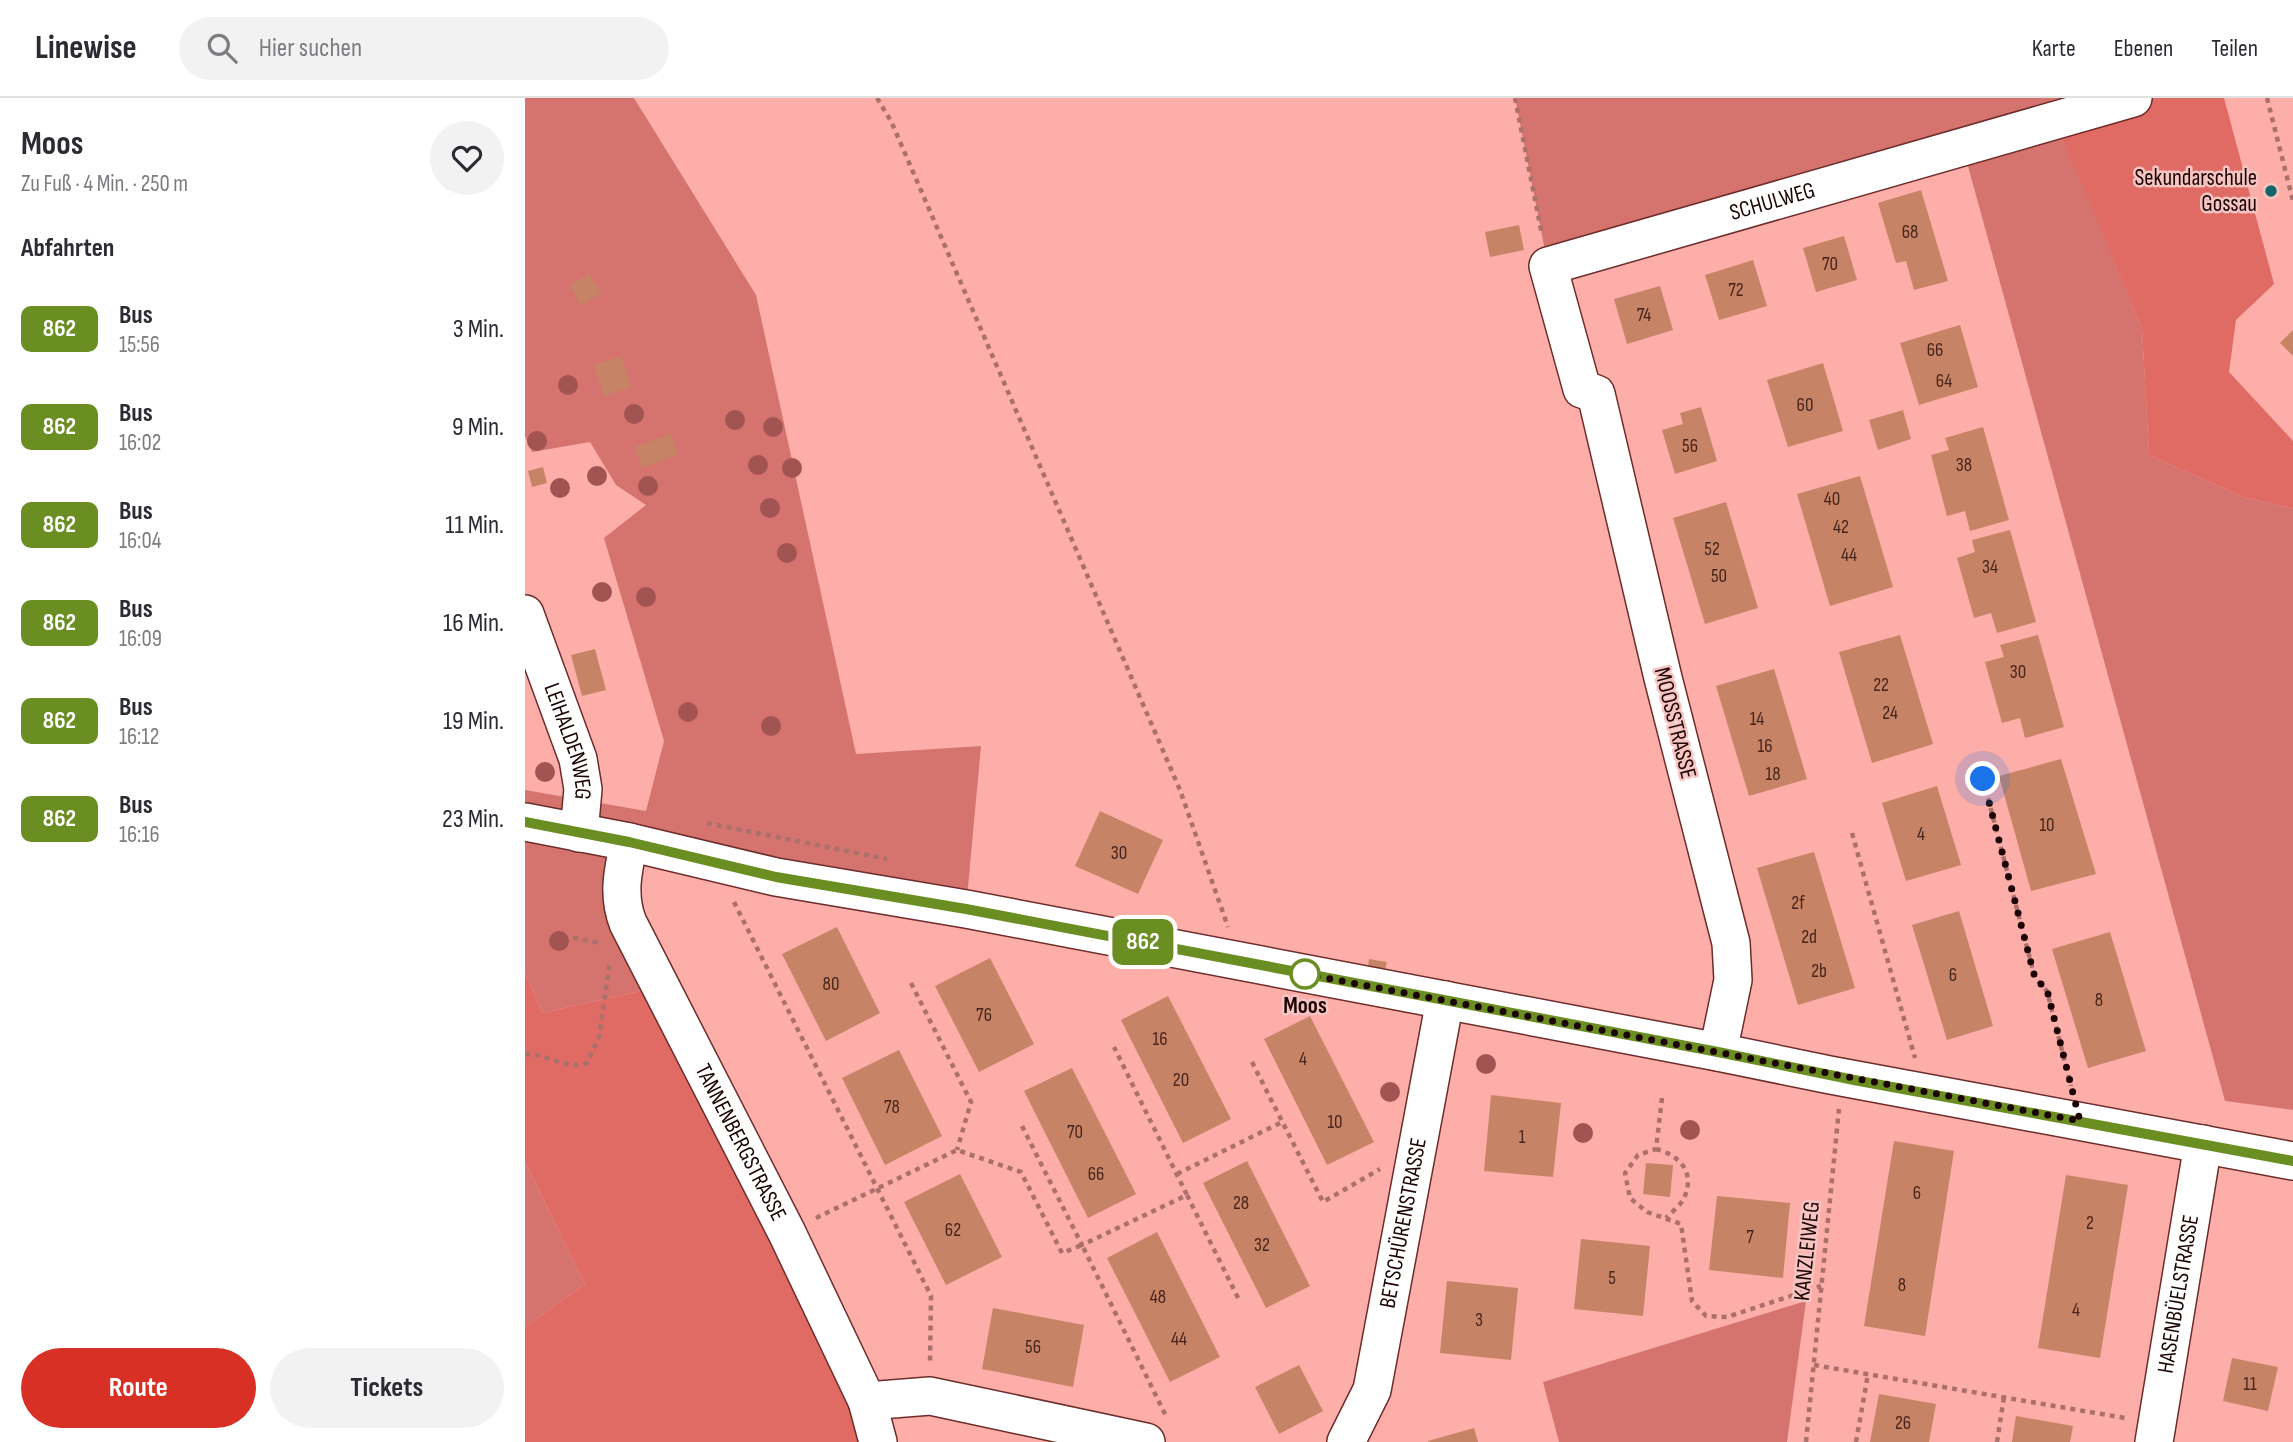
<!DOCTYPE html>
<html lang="de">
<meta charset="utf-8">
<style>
:root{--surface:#fff;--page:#f2f2f3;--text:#2b2b33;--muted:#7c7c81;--line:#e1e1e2;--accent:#d93025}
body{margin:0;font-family:"Sofia Sans Condensed",sans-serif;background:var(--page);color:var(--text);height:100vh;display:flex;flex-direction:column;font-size:26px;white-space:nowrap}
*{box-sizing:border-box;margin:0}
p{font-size:23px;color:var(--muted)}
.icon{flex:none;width:38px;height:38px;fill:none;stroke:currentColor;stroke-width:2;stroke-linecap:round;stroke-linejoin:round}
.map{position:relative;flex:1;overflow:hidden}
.side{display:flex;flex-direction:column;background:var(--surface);width:525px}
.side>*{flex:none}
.badge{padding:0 14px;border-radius:10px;font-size:24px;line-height:46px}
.you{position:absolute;width:35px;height:35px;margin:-18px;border:5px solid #fff;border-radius:50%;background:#1a73e8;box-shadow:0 0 0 10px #1a73e833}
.map>.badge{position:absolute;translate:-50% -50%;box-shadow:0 0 0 4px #fff}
h2{padding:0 21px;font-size:26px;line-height:63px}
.round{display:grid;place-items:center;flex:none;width:74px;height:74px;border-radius:37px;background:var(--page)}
.headline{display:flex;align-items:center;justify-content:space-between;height:119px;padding:0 21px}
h1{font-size:33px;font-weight:700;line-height:52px}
.action{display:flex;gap:14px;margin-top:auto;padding:14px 21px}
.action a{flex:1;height:80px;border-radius:42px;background:var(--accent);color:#fff;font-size:28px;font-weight:700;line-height:80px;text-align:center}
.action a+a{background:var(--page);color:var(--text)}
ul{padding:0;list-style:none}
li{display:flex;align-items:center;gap:21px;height:98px;padding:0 21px}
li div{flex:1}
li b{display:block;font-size:26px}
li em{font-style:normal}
li .badge{min-width:77px;font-weight:700;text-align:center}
header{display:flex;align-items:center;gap:42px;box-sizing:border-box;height:98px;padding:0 35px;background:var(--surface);border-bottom:2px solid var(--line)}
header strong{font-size:33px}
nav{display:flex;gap:38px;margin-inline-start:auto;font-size:24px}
.search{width:490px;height:63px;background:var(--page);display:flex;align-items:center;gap:18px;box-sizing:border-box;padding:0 24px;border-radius:38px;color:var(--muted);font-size:26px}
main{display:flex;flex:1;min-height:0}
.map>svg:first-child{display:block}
</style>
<header>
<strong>Linewise</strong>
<div class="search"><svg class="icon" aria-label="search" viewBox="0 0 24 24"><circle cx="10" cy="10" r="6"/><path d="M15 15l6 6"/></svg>Hier suchen</div>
<nav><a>Karte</a><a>Ebenen</a><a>Teilen</a></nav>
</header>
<main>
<section class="side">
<div class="headline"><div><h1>Moos</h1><p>Zu Fuß · 4 Min. · 250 m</p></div><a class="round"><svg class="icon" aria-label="heart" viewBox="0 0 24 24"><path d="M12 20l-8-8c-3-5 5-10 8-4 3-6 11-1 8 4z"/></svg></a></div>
<h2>Abfahrten</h2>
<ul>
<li><span class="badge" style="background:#6b8e23;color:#fff">862</span><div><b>Bus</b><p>15:56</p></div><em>3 Min.</em></li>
<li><span class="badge" style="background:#6b8e23;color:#fff">862</span><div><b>Bus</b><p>16:02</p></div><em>9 Min.</em></li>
<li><span class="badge" style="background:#6b8e23;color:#fff">862</span><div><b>Bus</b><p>16:04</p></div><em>11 Min.</em></li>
<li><span class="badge" style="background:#6b8e23;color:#fff">862</span><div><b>Bus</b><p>16:09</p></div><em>16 Min.</em></li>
<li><span class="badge" style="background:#6b8e23;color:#fff">862</span><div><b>Bus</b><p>16:12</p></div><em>19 Min.</em></li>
<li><span class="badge" style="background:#6b8e23;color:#fff">862</span><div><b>Bus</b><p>16:16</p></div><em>23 Min.</em></li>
</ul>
<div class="action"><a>Route</a><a>Tickets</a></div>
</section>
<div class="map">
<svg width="1768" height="1344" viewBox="0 0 1768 1344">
<rect width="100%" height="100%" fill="#feaea8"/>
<!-- green -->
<g fill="#d5746e">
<polygon points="0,0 109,0 231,197 331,656 456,648 441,811 104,744 97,778 134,889 17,915 0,875 0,692 121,713 139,643 79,440 121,407 91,387 65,344 7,354 0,338"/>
<polygon points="990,0 1608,0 1531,23 1617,230 1624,357 1721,400 1768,410 1768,1012 1700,1003 1438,50 1023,168"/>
<polygon points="0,1064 60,1186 0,1229"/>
<polygon points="1281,1203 1262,1344 1034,1344 1018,1284"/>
</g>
<!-- forest -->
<g fill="#e06a64">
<polygon points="1608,0 1699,0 1749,186 1711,222 1704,274 1768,343 1768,410 1721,400 1624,357 1617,230 1530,23"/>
<polygon points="0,875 17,915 134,889 353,1344 0,1344 0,1229 60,1186 0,1064"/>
</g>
<!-- building -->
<g fill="#c68365">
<polygon points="1396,92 1423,183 1389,192 1381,163 1371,165 1353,105"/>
<polygon points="994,127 999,152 965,159 960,134"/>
<polygon points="1319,138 1332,182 1291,194 1278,150"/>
<polygon points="1228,162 1242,208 1194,222 1180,177"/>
<polygon points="64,176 76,196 56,207 45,187"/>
<polygon points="1135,188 1148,232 1102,246 1089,201"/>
<polygon points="1435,227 1453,289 1394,307 1375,245"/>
<polygon points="1768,232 1768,258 1755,245"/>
<polygon points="96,258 106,289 79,298 69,267"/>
<polygon points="1298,265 1318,333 1263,349 1242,282"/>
<polygon points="1176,309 1192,363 1150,376 1137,332 1158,326 1155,315"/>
<polygon points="1378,312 1386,341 1353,352 1344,322"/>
<polygon points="1458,329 1484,422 1445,433 1440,413 1422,418 1406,357 1424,352 1420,340"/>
<polygon points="146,336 153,357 117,370 110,349"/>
<polygon points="18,369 22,385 7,389 3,373"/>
<polygon points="1335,378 1368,489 1305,508 1272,396"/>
<polygon points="1201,404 1233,510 1180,526 1148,420"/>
<polygon points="1485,432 1511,524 1472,535 1466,515 1449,520 1432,460 1450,454 1447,442"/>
<polygon points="1375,537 1408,646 1347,665 1314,554"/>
<polygon points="1513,537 1539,629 1500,640 1495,620 1477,625 1460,564 1479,559 1475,547"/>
<polygon points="70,551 81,592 57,598 46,557"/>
<polygon points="1249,571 1282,681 1224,698 1191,588"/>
<polygon points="1536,661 1571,776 1506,793 1474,678"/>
<polygon points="1412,688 1436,767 1381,783 1357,705"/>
<polygon points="575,713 638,742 613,796 550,768"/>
<polygon points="1289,754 1330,890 1273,907 1232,770"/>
<polygon points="1434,813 1468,928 1422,942 1387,827"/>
<polygon points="312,829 355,915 301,943 257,856"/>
<polygon points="1585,834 1621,953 1563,970 1527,851"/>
<polygon points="465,860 509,946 454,974 410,888"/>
<polygon points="844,861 862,864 860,872 843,869"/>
<polygon points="643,898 706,1021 658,1045 596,922"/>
<polygon points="785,918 849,1044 802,1067 739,941"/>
<polygon points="374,952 417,1038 360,1067 317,980"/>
<polygon points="547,970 611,1096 563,1120 499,993"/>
<polygon points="966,997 1036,1005 1028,1079 959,1073"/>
<polygon points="1369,1043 1429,1053 1400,1238 1339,1228"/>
<polygon points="722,1063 785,1188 741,1210 678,1085"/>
<polygon points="1121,1065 1148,1067 1145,1099 1118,1096"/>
<polygon points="435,1076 477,1159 421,1187 379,1104"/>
<polygon points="1541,1077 1603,1087 1575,1260 1513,1250"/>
<polygon points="1192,1098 1265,1105 1258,1180 1184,1172"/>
<polygon points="632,1134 695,1259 645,1284 582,1160"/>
<polygon points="1056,1141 1125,1148 1118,1218 1049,1211"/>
<polygon points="922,1183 993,1190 986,1262 915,1255"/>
<polygon points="468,1210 559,1227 548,1289 457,1271"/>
<polygon points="1707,1260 1753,1269 1743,1313 1698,1303"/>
<polygon points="774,1267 798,1313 754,1336 730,1289"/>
<polygon points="1354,1296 1411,1306 1404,1344 1345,1344"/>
<polygon points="1491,1318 1548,1328 1545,1344 1487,1344"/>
<polygon points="949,1330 953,1344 903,1344 903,1343"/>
</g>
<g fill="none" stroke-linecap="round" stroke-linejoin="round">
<!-- minor casing -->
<g stroke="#6e2c2a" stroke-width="40">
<g id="minor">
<path id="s1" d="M0,516L53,661L58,691L54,735"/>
<polyline points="0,724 104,744 251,779 441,811 1193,954 1305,977 1768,1063"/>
<path id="s2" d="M104,744C98,773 92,797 103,825L262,1135L342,1303L353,1344"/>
<path id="s3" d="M1193,954L1208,882L1206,845L1138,580L1071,296L1057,291L1023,168L1608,0"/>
<polyline points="342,1303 405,1298 621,1344"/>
<path id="s4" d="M821,1344L847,1292L920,902"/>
<path id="s5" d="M1629,1344L1678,1046"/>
</g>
</g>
<!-- path -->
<g stroke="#ac706c" stroke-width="4.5" stroke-dasharray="5 5" stroke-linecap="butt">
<polyline points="352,0 366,23 655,692 703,829"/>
<polyline points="990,0 1017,137"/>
<polyline points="1742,0 1768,103"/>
<polyline points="1458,681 1510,880 1522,893 1546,988"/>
<polyline points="182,725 362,761"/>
<polyline points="1327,735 1390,960"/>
<polyline points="209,804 406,1198 405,1265"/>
<polyline points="38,841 49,840 75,845"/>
<polyline points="386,885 446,1004 432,1052"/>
<path d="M0,956C21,955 42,973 62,965L74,939L85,863"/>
<polyline points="727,964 798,1104 855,1071"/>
<polyline points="1137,1000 1131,1051 1113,1057 1100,1075 1105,1100 1122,1114 1156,1126 1167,1203 1181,1218 1202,1219 1296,1188"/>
<polyline points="497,1028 557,1147 662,1097 589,949"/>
<path d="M1131,1051C1154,1057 1171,1074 1159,1100C1156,1107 1147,1114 1141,1120"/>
<polyline points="652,1076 757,1024"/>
<polyline points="662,1097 715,1204"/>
<polyline points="291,1120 432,1052 496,1074 537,1155 557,1147 641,1318"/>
<polyline points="1289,1267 1600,1320"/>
<polyline points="1281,1344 1314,1011"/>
<polyline points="1331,1344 1343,1276"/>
<polyline points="1472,1344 1479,1299"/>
</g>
<!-- minor -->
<use href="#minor" stroke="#fff" stroke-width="37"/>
</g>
<!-- trees -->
<g fill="#a25453">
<circle cx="43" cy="287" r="10"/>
<circle cx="109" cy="316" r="10"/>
<circle cx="210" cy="322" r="10"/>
<circle cx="248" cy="329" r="10"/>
<circle cx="12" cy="343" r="10"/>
<circle cx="233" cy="367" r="10"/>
<circle cx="267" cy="370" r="10"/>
<circle cx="72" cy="378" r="10"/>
<circle cx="123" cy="388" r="10"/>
<circle cx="35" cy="390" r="10"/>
<circle cx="245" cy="410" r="10"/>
<circle cx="262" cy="455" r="10"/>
<circle cx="77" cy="494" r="10"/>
<circle cx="121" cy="499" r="10"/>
<circle cx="163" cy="614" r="10"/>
<circle cx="246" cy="628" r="10"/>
<circle cx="20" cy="674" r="10"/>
<circle cx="34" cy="843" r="10"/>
<circle cx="961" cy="966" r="10"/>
<circle cx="865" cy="994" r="10"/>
<circle cx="1165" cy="1032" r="10"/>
<circle cx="1058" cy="1035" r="10"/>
</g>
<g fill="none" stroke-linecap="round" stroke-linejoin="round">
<!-- line casing -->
<g stroke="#fff" stroke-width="16">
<polyline id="line" points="0,724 104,744 251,779 441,811 1193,954 1329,982 1768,1063"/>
</g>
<!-- line -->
<use href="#line" stroke="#6b8e23" stroke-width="10"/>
<!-- walk -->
<polyline stroke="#1d0404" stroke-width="7" stroke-dasharray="0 12.6" points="780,876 1555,1023 1522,892 1510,880 1458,681"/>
</g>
<!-- markers -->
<circle fill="#16646b" stroke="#f6c5c1" stroke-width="2.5" cx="1746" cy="93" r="7"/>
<circle fill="#fff" stroke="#6b8e23" stroke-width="3.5" cx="780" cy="876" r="14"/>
<g text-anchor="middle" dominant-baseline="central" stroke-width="5" stroke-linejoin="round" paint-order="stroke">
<!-- number labels -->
<g font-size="19" fill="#47241c">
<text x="1385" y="134">68</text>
<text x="1305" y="166">70</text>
<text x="1211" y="192">72</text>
<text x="1119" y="217">74</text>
<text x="1410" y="252">66</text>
<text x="1419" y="283">64</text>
<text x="1280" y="307">60</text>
<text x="1165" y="348">56</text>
<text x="1439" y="367">38</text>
<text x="1307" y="401">40</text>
<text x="1316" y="429">42</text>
<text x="1187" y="451">52</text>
<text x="1324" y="457">44</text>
<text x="1465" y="469">34</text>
<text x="1194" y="478">50</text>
<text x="1493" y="574">30</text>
<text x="1356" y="587">22</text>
<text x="1365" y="615">24</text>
<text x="1232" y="621">14</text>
<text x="1240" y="648">16</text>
<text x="1248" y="676">18</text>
<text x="1522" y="727">10</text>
<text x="1396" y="736">4</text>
<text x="594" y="755">30</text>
<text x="1273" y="805">2f</text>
<text x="1284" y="839">2d</text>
<text x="1294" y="873">2b</text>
<text x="1428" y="877">6</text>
<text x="306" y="886">80</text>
<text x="1574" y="902">8</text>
<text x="459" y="917">76</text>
<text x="635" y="941">16</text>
<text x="778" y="961">4</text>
<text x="656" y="982">20</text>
<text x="367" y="1009">78</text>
<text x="810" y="1024">10</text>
<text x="550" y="1034">70</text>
<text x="997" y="1039">1</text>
<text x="571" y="1076">66</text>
<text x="1392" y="1095">6</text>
<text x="716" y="1105">28</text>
<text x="1565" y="1125">2</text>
<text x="428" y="1132">62</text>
<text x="1225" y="1139">7</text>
<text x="737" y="1147">32</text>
<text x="1087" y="1180">5</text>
<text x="1377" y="1187">8</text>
<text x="633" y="1199">48</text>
<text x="1551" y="1212">4</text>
<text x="954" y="1222">3</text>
<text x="654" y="1241">44</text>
<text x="508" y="1249">56</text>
<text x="1725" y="1286">11</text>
<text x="1378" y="1325">26</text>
</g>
<!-- poi labels -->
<g font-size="23" fill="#1d0404" stroke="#f6c5c1" text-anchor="end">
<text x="1732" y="80">Sekundarschule<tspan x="1732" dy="26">Gossau</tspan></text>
</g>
<!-- street labels -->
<g font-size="23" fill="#1d0404" stroke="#f6c5c1">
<text stroke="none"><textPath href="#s3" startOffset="1052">SCHULWEG</textPath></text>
<text transform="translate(1150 625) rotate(76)">MOOSSTRASSE</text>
<text stroke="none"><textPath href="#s1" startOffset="135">LEIHALDENWEG</textPath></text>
<text stroke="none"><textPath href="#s2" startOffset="329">TANNENBERGSTRASSE</textPath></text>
<text stroke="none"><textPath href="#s4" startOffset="228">BETSCHÜRENSTRASSE</textPath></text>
<text transform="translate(1282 1153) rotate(-84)">KANZLEIWEG</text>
<text stroke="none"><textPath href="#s5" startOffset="150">HASENBÜELSTRASSE</textPath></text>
</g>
<!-- stop labels -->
<g font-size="23" font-weight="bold" fill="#1d0404" stroke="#f6c5c1">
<text x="780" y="908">Moos</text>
</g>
</g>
</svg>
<div class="you" style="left:1458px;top:681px"></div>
<b class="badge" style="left:618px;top:844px;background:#6b8e23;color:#fff">862</b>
</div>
</main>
